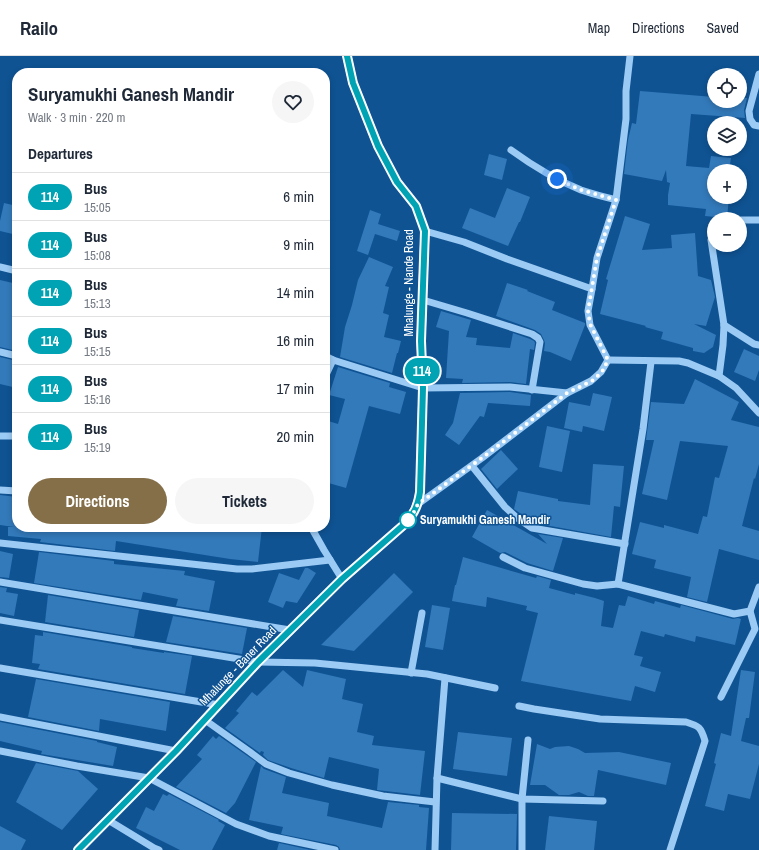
<!DOCTYPE html>
<meta charset="utf-8">
<style>
:root{--surface:#fff;--page:#f6f6f7;--text:#1f2937;--muted:#747a83;--line:#e0e1e3;--accent:#846f49}
body{margin:0;font-family:"Archivo Narrow",sans-serif;background:var(--page);color:var(--text);height:100vh;display:flex;flex-direction:column;font-size:15px;white-space:nowrap}
*{box-sizing:border-box;margin:0}
p{font-size:13px;color:var(--muted)}
.icon{flex:none;width:22px;height:22px;fill:none;stroke:currentColor;stroke-width:2;stroke-linecap:round;stroke-linejoin:round}
.map{position:relative;flex:1;overflow:hidden}
.drawer{position:absolute;left:12px;top:12px;width:318px;height:464px;display:flex;flex-direction:column;background:var(--surface);border-radius:16px;box-shadow:0 2px 6px #0003}
.drawer>*{flex:none}
.badge{padding:0 8px;border-radius:13px;font-size:14px;line-height:26px}
.controls{position:absolute;left:707px;top:12px;display:grid;gap:8px}
.controls a{display:grid;place-items:center;width:40px;height:40px;border-radius:50%;background:var(--surface);box-shadow:0 2px 6px #0003;font-size:20px}
.you{position:absolute;width:20px;height:20px;margin:-10px;border:3px solid #fff;border-radius:50%;background:#1a73e8;box-shadow:0 0 0 6px #1a73e833}
.map>.badge{position:absolute;translate:-50% -50%;box-shadow:0 0 0 2px #fff}
h2{padding:0 16px;font-size:15px;line-height:36px}
.round{display:grid;place-items:center;flex:none;width:42px;height:42px;border-radius:21px;background:var(--page)}
.head{display:flex;align-items:center;justify-content:space-between;height:68px;padding:0 16px}
h1{font-size:19px;font-weight:700;line-height:30px}
.button{display:flex;gap:8px;margin-top:auto;padding:8px 16px}
.button a{flex:1;height:46px;border-radius:24px;background:var(--accent);color:#fff;font-size:16px;font-weight:700;line-height:46px;text-align:center}
.button a+a{background:var(--page);color:var(--text)}
ul{padding:0;list-style:none}
li{display:flex;align-items:center;gap:12px;height:48px;padding:0 16px;border-top:1px solid var(--line)}
li div{flex:1}
li b{display:block;font-size:15px}
li em{font-style:normal}
li .badge{min-width:44px;font-weight:700;text-align:center}
header{display:flex;align-items:center;gap:24px;box-sizing:border-box;height:56px;padding:0 20px;background:var(--surface);border-bottom:1px solid var(--line)}
header strong{font-size:19px}
nav{display:flex;gap:22px;margin-inline-start:auto;font-size:14px}
.map>svg:first-child{display:block}
</style>
<header>
<strong>Railo</strong>
<nav><a>Map</a><a>Directions</a><a>Saved</a></nav>
</header>
<div class="map">
<svg width="759" height="794" viewBox="0 0 759 794">
<rect width="100%" height="100%" fill="#0f5393"/>
<!-- building -->
<g fill="#337abb">
<polygon points="640,35 714,41 714,45 740,45 740,42 747,42 744,54 745,62 691,58 686,110 709,112 711,100 731,102 729,115 714,115 714,141 729,141 727,162 705,160 706,153 668,149 668,139 670,127 667,126 666,114 662,125 624,118 628,84 632,67 636,68"/>
<polygon points="489,98 507,103 502,124 484,119"/>
<polygon points="507,132 530,141 520,166 519,166 508,190 462,172 470,152 495,162"/>
<polygon points="4,147 17,150 17,179 0,175 0,165"/>
<polygon points="370,154 381,158 378,168 400,175 397,185 375,178 368,199 357,195"/>
<polygon points="625,160 650,168 642,194 672,192 671,179 695,177 698,220 711,224 715,241 706,270 694,268 716,279 713,291 704,297 693,295 693,292 661,283 663,276 645,271 646,270 600,258 608,224 606,223"/>
<polygon points="369,201 393,211 385,230 389,231 383,257 389,259 384,281 401,285 398,297 397,297 392,317 340,301 345,271 352,249 358,224"/>
<polygon points="0,224 17,228 17,295 0,291"/>
<polygon points="507,227 528,234 527,235 555,246 552,254 585,267 585,269 571,305 550,296 544,295 545,287 544,284 541,278 535,274 496,260"/>
<polygon points="441,255 471,264 466,281 477,282 476,289 510,292 513,277 530,283 534,285 535,287 534,294 530,293 526,328 510,326 462,327 463,323 446,322 449,275 436,271"/>
<polygon points="744,293 759,300 759,314 755,325 734,316"/>
<polygon points="0,301 17,305 17,332 0,328"/>
<polygon points="338,311 390,327 389,331 406,336 400,358 369,350 346,432 325,426 325,364 338,368 345,343 329,339"/>
<polygon points="695,323 739,346 731,364 759,371 759,408 755,423 754,422 742,470 759,475 759,504 719,493 707,546 687,541 691,521 654,512 656,504 632,498 640,466 664,472 664,469 698,478 703,460 707,461 715,421 719,422 728,390 680,385 667,444 642,438 654,384 646,384 651,346 684,348"/>
<polygon points="510,336 531,339 530,350 488,347 484,361 480,360 459,389 445,379 453,367 460,337"/>
<polygon points="593,337 612,341 604,375 583,370 582,376 564,372 569,346 590,350"/>
<polygon points="547,370 570,375 562,416 539,411"/>
<polygon points="501,394 518,413 497,433 481,413"/>
<polygon points="593,408 624,410 620,451 614,450 611,481 534,467 514,453 518,435 558,443 558,445 590,449"/>
<polygon points="0,439 17,441 17,471 262,471 258,506 230,503 116,485 115,495 40,486 41,483 8,480 8,471 14,471 0,469"/>
<polygon points="487,454 547,488 538,478 563,482 553,515 527,507 505,496 500,497 472,481"/>
<polygon points="0,495 13,498 9,522 0,521"/>
<polygon points="39,496 114,505 114,508 185,515 184,519 215,525 209,555 176,550 178,543 143,536 141,544 34,527"/>
<polygon points="463,501 536,522 537,520 551,524 549,532 575,539 575,537 595,542 604,545 601,570 613,572 619,549 625,550 628,540 654,548 655,545 680,552 681,549 733,563 738,562 741,563 735,589 696,580 695,586 665,578 664,581 641,575 634,599 643,601 640,610 661,616 655,636 635,630 631,645 521,625 538,557 526,554 527,550 487,541 486,551 452,545 455,529 456,529"/>
<polygon points="305,512 308,512 316,517 297,547 286,545 283,552 268,546 279,517 299,524"/>
<polygon points="394,517 413,536 354,595 321,589"/>
<polygon points="0,531 7,532 6,536 18,538 14,560 0,557"/>
<polygon points="48,539 139,554 134,581 45,566"/>
<polygon points="432,549 450,552 443,594 425,591"/>
<polygon points="173,560 247,572 242,598 166,586"/>
<polygon points="43,576 132,591 132,592 164,597 164,596 192,600 185,638 38,613 40,608 32,607 35,579 43,580"/>
<polygon points="283,614 303,631 307,614 346,623 342,643 363,648 357,676 374,680 372,689 425,695 420,739 377,734 379,713 329,701 324,722 291,712 268,704 263,699 264,696 261,695 260,697 225,672 239,657 236,655 252,636 257,640"/>
<polygon points="741,614 755,616 749,662 746,662 741,685 759,690 759,708 750,743 728,738 724,755 705,750 716,708 714,707 721,677 731,680"/>
<polygon points="36,623 170,646 166,675 100,663 99,675 28,661"/>
<polygon points="0,666 97,685 97,686 117,691 113,710 41,698 42,695 0,685"/>
<polygon points="458,676 512,682 507,720 453,713"/>
<polygon points="213,680 216,683 219,680 256,706 235,747 226,757 176,731 202,703 197,699"/>
<polygon points="537,688 550,693 555,691 569,690 578,693 585,697 619,696 671,707 666,729 598,714 594,740 588,740 579,736 569,739 559,739 545,729 530,729"/>
<polygon points="36,707 78,715 98,733 62,774 16,746"/>
<polygon points="261,710 264,713 286,721 282,737 329,747 327,760 382,772 388,746 419,749 419,751 429,752 426,794 340,794 339,791 336,789 281,778 283,771 249,764"/>
<polygon points="163,738 167,740 169,738 219,764 218,765 225,769 212,794 180,794 136,772 146,751 154,755"/>
<polygon points="452,757 517,758 516,794 451,794"/>
<polygon points="549,760 597,765 594,794 545,794"/>
<polygon points="0,770 26,784 21,794 0,794"/>
<polygon points="279,787 311,794 277,794"/>
</g>
<g fill="none" stroke-linecap="round" stroke-linejoin="round">
<!-- minor -->
<g stroke="#9bcaf4" stroke-width="7">
<polyline points="759,18 749,55 750,63 754,69 759,70"/>
<path d="M511,94C533,110 556,124 581,134C592,138 605,141 616,144L626,63V35L630,0"/>
<polyline points="740,164 759,164"/>
<polyline points="425,175 464,186 507,203 592,233 588,255 590,269 608,304"/>
<polyline points="714,177 711,184 724,269 723,289 719,320"/>
<polyline points="0,211 17,215"/>
<polyline points="592,233 597,202 616,144"/>
<polyline points="423,244 467,257 532,278 538,282 540,286 532,334"/>
<polyline points="724,269 754,288 759,289"/>
<polyline points="0,296 17,300"/>
<polyline points="325,300 333,304 423,332 510,331 567,337"/>
<polyline points="608,304 679,305 688,307 719,320 736,332 759,357"/>
<polyline points="651,306 643,373 618,528 734,558 750,555 759,531"/>
<polyline points="325,321 333,304"/>
<polyline points="0,380 17,380"/>
<polyline points="472,410 505,451 516,461 532,472 625,488"/>
<polyline points="0,434 17,435"/>
<polyline points="418,448 482,402 567,337 591,325 601,316 608,304"/>
<polyline points="311,471 324,494 342,523"/>
<polyline points="0,487 237,513 252,513 330,504"/>
<polyline points="503,501 525,512 583,528 597,530 618,528"/>
<polyline points="0,526 290,574"/>
<polyline points="0,564 258,606 315,607 427,618 495,632"/>
<polyline points="0,612 219,649"/>
<polyline points="411,617 422,557"/>
<polyline points="721,641 755,573 750,555"/>
<path d="M519,650L534,653L600,663L686,666C699,670 701,671 705,685L670,794"/>
<polyline points="0,661 176,695"/>
<polyline points="205,664 250,696 266,708 289,717 332,729 383,740 435,746"/>
<polyline points="0,695 77,710 149,722 236,768 269,780 335,794"/>
<polyline points="437,722 522,743 603,745"/>
<polyline points="108,764 154,792 159,794"/>
<polyline points="435,794 437,722 445,622"/>
<polyline points="522,794 522,743 528,684"/>
</g>
<!-- major -->
<path stroke="#e8f3ff" stroke-width="10" d="M78,794L176,695L258,606L342,523L407,466C415,456 418,449 420,436L423,332L421,285L425,175L416,150L397,126L378,90L353,27L347,0"/>
</g>
<g fill="none" stroke-linecap="round" stroke-linejoin="round">
<!-- line casing -->
<g stroke="#fff" stroke-width="9">
<path id="line" d="M78,794L176,695L258,606L342,523L407,466C415,455 418,449 420,436L423,332L421,285L425,175L416,150L397,126L378,90L353,27L347,0"/>
</g>
<!-- line -->
<use href="#line" stroke="#00a3b4" stroke-width="6"/>
<!-- walk -->
<polyline stroke="#fff" stroke-width="4" stroke-dasharray="0 7.2" points="408,464 407,466 413,458 418,448 482,402 567,337 592,325 602,316 608,304 590,268 588,255 597,202 616,144 581,134 557,123"/>
</g>
<!-- markers -->
<circle fill="#fff" stroke="#00a3b4" stroke-width="2" cx="408" cy="464" r="8"/>
<g text-anchor="middle" dominant-baseline="central" stroke-width="3" stroke-linejoin="round" paint-order="stroke">
<!-- street labels -->
<g font-size="12" fill="#fff" stroke="#0f5393">
<text transform="translate(409 227) rotate(-90)">Mhalunge - Nande Road</text>
<text transform="translate(238 610) rotate(-46)">Mhalunge - Baner Road</text>
</g>
<!-- stop labels -->
<g font-size="12" font-weight="bold" fill="#fff" stroke="#0f5393" text-anchor="start">
<text x="420" y="464">Suryamukhi Ganesh Mandir</text>
</g>
</g>
</svg>
<div class="controls">
<a><svg class="icon" aria-label="locate" viewBox="0 0 24 24"><circle cx="12" cy="12" r="6"/><path d="M12 2v4M12 18v4M2 12h4M18 12h4"/></svg></a>
<a><svg class="icon" aria-label="layers" viewBox="0 0 24 24"><path d="M12 4l9 5-9 5-9-5zM3 14l9 5 9-5"/></svg></a>
<a>+</a>
<a>−</a>
</div>
<div class="you" style="left:557px;top:123px"></div>
<b class="badge" style="left:422px;top:315px;background:#00a3b4;color:#fff">114</b>
<section class="drawer">
<div class="head"><div><h1>Suryamukhi Ganesh Mandir</h1><p>Walk · 3 min · 220 m</p></div><a class="round"><svg class="icon" aria-label="heart" viewBox="0 0 24 24"><path d="M12 20l-8-8c-3-5 5-10 8-4 3-6 11-1 8 4z"/></svg></a></div>
<h2>Departures</h2>
<ul>
<li><span class="badge" style="background:#00a3b4;color:#fff">114</span><div><b>Bus</b><p>15:05</p></div><em>6 min</em></li>
<li><span class="badge" style="background:#00a3b4;color:#fff">114</span><div><b>Bus</b><p>15:08</p></div><em>9 min</em></li>
<li><span class="badge" style="background:#00a3b4;color:#fff">114</span><div><b>Bus</b><p>15:13</p></div><em>14 min</em></li>
<li><span class="badge" style="background:#00a3b4;color:#fff">114</span><div><b>Bus</b><p>15:15</p></div><em>16 min</em></li>
<li><span class="badge" style="background:#00a3b4;color:#fff">114</span><div><b>Bus</b><p>15:16</p></div><em>17 min</em></li>
<li><span class="badge" style="background:#00a3b4;color:#fff">114</span><div><b>Bus</b><p>15:19</p></div><em>20 min</em></li>
</ul>
<div class="button"><a>Directions</a><a>Tickets</a></div>
</section>
</div>
